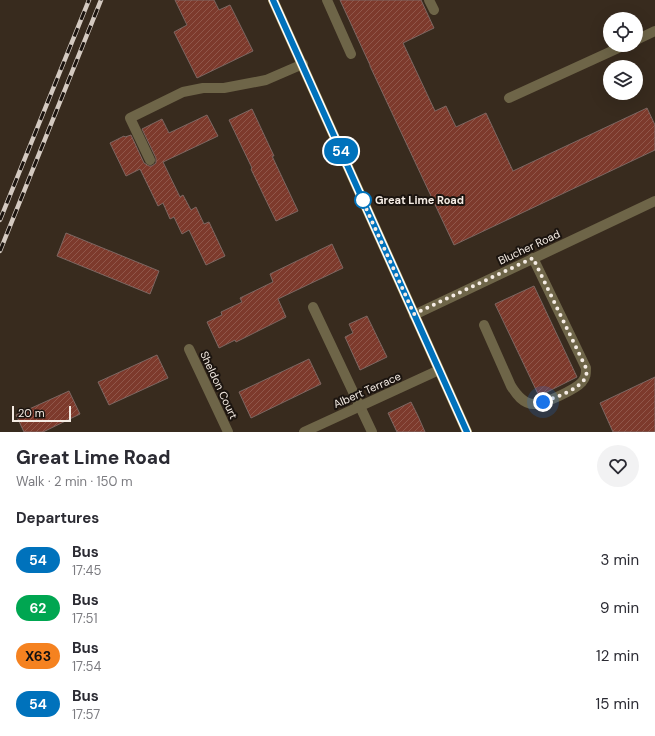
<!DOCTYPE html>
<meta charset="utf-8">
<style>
:root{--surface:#fff;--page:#f2f2f3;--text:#2b2b33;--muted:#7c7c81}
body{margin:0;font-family:"DM Sans",sans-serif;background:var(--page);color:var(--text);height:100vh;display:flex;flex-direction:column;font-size:15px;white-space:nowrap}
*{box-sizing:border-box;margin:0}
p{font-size:13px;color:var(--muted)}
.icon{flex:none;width:22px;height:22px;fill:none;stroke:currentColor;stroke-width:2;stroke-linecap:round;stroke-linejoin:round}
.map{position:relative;height:432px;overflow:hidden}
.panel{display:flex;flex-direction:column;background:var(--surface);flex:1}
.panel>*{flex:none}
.badge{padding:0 8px;border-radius:13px;font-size:14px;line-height:26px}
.buttons{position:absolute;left:603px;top:12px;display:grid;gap:8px}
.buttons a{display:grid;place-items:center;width:40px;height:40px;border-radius:50%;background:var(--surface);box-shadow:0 4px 16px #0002;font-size:20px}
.scale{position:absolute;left:12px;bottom:10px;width:59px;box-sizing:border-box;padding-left:4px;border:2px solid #f5ece4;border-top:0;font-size:11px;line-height:14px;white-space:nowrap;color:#f5ece4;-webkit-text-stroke:3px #1b140f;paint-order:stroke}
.you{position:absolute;width:20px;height:20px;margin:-10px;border:3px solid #fff;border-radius:50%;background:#1a73e8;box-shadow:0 0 0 6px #1a73e833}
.map>.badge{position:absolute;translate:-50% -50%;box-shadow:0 0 0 2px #fff}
h2{padding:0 16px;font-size:15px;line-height:36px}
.round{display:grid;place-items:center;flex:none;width:42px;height:42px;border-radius:21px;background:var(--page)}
.overview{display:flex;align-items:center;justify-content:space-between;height:68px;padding:0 16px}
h1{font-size:19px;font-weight:800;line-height:30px}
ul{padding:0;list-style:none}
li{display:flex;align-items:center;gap:12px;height:48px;padding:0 16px}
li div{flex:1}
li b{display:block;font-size:15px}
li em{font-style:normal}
li .badge{min-width:44px;font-weight:700;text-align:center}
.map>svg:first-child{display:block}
</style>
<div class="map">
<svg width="655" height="432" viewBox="0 0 655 432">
<defs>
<pattern id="building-hatch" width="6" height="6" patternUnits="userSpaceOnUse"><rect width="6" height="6" fill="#7d3a2c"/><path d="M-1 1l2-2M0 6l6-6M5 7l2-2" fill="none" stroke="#90574a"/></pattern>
</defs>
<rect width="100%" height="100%" fill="#382b1e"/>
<!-- building -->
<g fill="url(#building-hatch)" stroke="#7d6762">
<polygon points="175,0 214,0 219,10 230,5 253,51 197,78 174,32 187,25"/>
<polygon points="340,0 421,0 434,28 403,43 435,111 446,106 456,127 486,113 513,171 647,108 655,125 655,150 454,245 370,66 370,65"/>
<polygon points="252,109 274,156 272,156 298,211 276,221 251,169 252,168 229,120"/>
<polygon points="207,115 218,136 163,162 180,197 183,195 191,210 196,207 204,224 209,222 225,256 206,265 189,230 182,234 174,217 170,219 163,203 158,206 140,169 126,176 110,143 124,136 125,137 131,135 144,163 149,166 152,166 156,163 156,158 142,129 162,119 169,133"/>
<polygon points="66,233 159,271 150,294 57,256"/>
<polygon points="332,244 343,268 278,299 286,317 236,342 235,340 219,348 207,322 222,315 221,312 242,302 240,298 273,282 270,274"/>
<polygon points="534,286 577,377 539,396 495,304"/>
<polygon points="367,316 387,357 360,370 345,337 353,333 349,324"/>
<polygon points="157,355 168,378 109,405 98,382"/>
<polygon points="309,359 321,384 251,418 239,392"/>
<polygon points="655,377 655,432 613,432 600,403"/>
<polygon points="69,391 80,414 43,432 24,432 16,415"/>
<polygon points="411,402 418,416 425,432 397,432 388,413"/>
</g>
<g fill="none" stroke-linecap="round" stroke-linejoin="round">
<!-- minor -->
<g stroke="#6e6548" stroke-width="10">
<polyline points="327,0 351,54"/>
<polyline points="429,0 434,10"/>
<polyline points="636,40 655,31"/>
<polyline points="509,98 625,45"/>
<polyline points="150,160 130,118 183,92 203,88 224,88 266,80 303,64"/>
<polyline points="313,307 372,432"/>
<polyline points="414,315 655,201"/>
<path d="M484,325L511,386C516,394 523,404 534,404C543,405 576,389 582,382C586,377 586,374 586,368L533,258"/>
<polyline points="189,349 228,432"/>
<polyline points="304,432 439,370"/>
</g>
<!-- major -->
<polyline stroke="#ad9b5f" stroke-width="10" points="273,0 467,432"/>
<!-- rail casing -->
<g stroke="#d4cac1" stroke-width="4.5">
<g id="rail">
<polyline points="0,220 89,0"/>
<polyline points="0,251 101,0"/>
</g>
</g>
<!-- rail -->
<use href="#rail" stroke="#1b140f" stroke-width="3" stroke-dasharray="9" stroke-linecap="butt"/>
</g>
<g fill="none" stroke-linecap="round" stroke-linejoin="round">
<!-- line casing -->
<g stroke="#fff" stroke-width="9">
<polyline id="line" points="273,0 467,432"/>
</g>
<!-- line -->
<use href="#line" stroke="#0072bc" stroke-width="6"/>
<!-- walk -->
<path stroke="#f5ece4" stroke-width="4" stroke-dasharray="0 7.2" d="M363,200L360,195L414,314L533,258L586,368C586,371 587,374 586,377C579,390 556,397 543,402"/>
</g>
<!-- markers -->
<circle fill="#fff" stroke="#0072bc" stroke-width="2" cx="363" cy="200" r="8"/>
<g text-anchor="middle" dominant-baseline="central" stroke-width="4" stroke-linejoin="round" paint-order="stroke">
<!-- stop labels -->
<g font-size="11" font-weight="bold" fill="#f5ece4" stroke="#1b140f" text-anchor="start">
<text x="375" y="200">Great Lime Road</text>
</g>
<!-- street labels -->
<g font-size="11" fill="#f5ece4" stroke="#1b140f">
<text transform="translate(529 247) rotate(-25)">Blucher Road</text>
<text transform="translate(219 385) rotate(65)">Sheldon Court</text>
<text transform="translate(367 390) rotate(-24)">Albert Terrace</text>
</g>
</g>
</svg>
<div class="buttons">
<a><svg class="icon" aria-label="locate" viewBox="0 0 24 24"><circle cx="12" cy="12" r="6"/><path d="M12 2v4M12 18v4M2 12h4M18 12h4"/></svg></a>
<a><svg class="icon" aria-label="layers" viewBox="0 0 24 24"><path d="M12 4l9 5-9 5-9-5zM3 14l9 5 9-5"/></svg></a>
</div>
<div class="scale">20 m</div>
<div class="you" style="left:543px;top:402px"></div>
<b class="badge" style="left:341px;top:151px;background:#0072bc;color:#fff">54</b>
</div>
<section class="panel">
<div class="overview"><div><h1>Great Lime Road</h1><p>Walk · 2 min · 150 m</p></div><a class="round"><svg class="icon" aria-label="heart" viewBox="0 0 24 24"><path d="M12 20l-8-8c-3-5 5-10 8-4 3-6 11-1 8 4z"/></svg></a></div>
<h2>Departures</h2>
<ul>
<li><span class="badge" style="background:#0072bc;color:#fff">54</span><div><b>Bus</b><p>17:45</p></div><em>3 min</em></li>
<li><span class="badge" style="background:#00a651;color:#fff">62</span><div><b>Bus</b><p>17:51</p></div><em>9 min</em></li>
<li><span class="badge" style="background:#f58220;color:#111">X63</span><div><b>Bus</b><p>17:54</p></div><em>12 min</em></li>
<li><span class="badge" style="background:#0072bc;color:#fff">54</span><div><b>Bus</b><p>17:57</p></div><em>15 min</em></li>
</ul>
</section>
